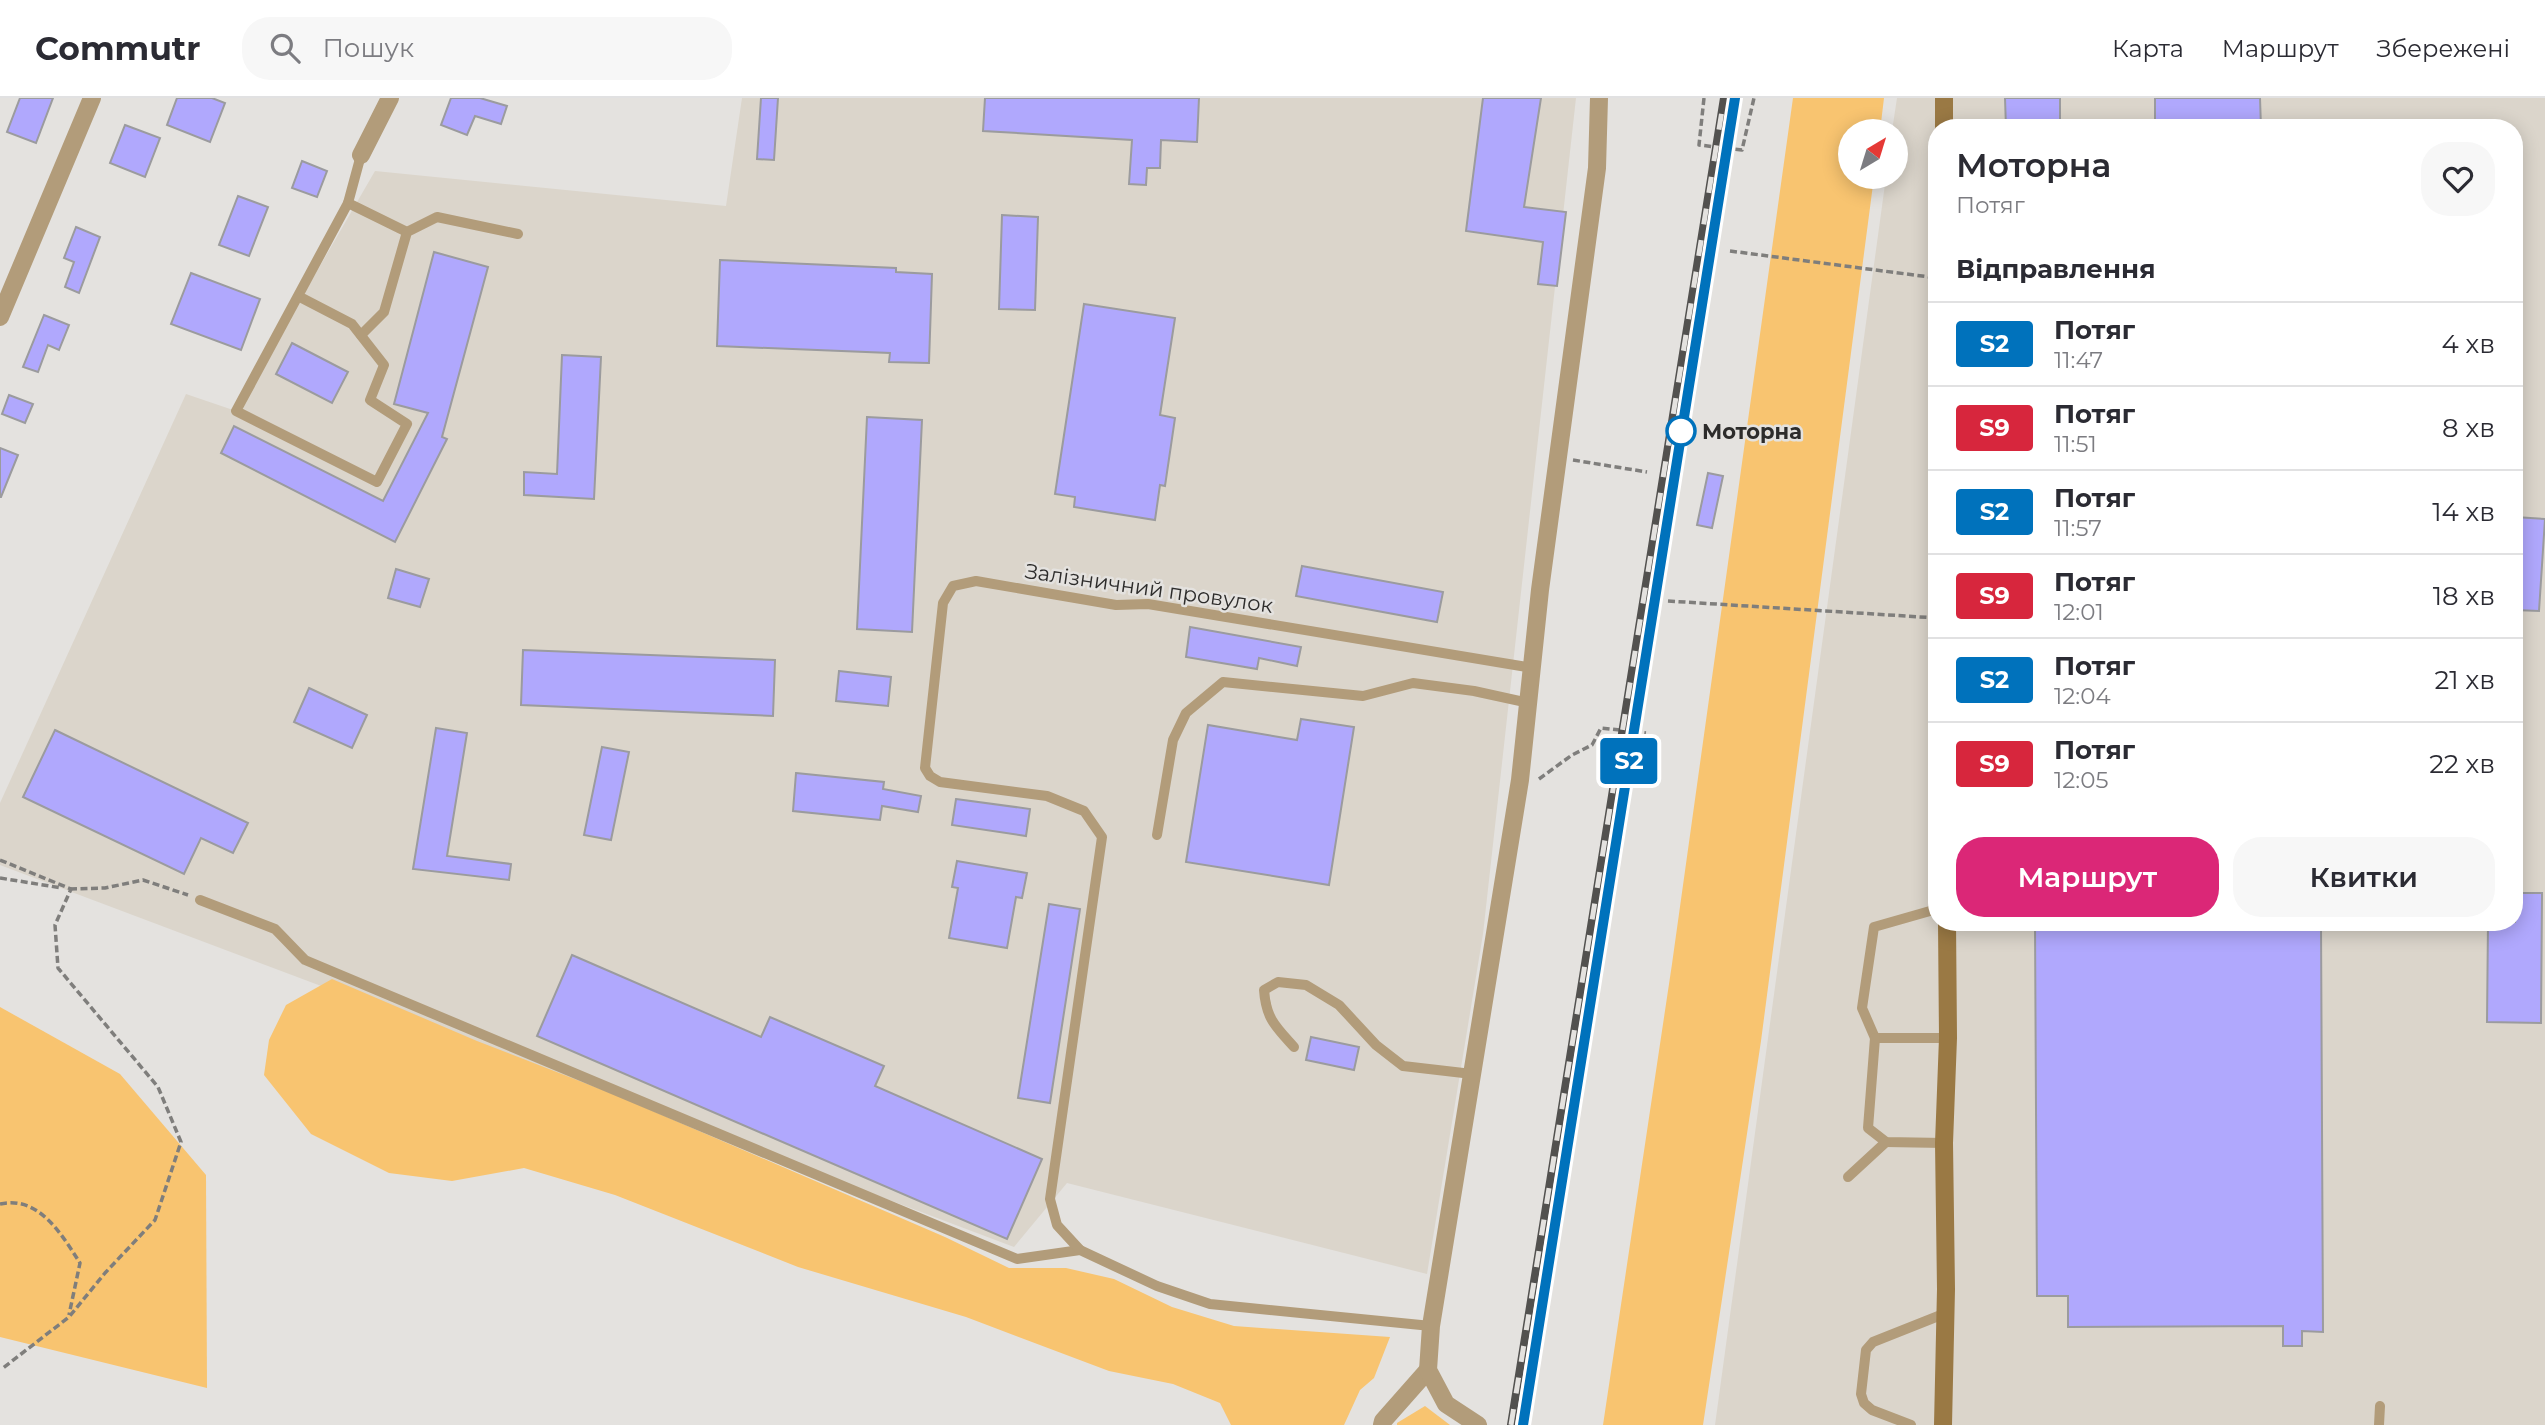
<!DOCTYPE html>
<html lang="uk">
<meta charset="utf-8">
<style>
:root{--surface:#fff;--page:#f7f7f7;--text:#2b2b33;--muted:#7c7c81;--line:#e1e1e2;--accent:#db2777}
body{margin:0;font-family:Montserrat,sans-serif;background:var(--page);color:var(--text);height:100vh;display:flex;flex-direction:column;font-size:26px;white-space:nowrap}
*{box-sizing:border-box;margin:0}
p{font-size:23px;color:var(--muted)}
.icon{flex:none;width:38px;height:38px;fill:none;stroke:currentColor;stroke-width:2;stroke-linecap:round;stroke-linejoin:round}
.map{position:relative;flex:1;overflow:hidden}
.sheet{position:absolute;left:1928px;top:21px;width:595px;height:812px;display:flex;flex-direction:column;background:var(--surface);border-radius:28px;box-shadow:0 4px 18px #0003}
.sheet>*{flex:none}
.badge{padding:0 14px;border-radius:5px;font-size:24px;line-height:46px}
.needle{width:46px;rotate:38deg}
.buttons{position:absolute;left:1838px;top:21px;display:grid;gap:14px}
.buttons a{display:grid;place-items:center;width:70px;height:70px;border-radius:50%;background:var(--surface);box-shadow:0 4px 18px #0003;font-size:35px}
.map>.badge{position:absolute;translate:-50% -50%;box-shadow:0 0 0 4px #fff}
h2{padding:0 28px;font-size:26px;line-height:63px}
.round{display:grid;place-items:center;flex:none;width:74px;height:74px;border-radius:28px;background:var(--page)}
.headline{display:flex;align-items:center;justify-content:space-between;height:119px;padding:0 28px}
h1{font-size:33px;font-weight:600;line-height:52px}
.primary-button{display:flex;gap:14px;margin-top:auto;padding:14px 28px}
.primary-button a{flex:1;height:80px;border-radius:28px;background:var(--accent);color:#fff;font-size:28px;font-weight:600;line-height:80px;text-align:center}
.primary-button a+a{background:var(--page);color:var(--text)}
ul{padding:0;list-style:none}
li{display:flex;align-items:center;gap:21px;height:84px;padding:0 28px;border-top:2px solid var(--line)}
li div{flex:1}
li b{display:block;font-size:26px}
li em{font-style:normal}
li .badge{min-width:77px;font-weight:700;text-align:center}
header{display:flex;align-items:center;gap:42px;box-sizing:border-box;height:98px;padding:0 35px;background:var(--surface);border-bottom:2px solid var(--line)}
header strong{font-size:33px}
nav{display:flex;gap:38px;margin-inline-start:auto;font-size:24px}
.search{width:490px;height:63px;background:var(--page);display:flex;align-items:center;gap:18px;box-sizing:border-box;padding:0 24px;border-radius:28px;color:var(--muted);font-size:26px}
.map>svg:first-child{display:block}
</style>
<header>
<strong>Commutr</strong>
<div class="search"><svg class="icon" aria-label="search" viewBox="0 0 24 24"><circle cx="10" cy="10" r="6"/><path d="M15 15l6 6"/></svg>Пошук</div>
<nav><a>Карта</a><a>Маршрут</a><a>Збережені</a></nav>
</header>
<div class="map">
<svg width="2545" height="1327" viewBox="0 0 2545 1327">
<rect width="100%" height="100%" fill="#e4e2df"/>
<!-- built -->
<g fill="#dbd5cb" fill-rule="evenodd">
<polygon points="742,0 1576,0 1483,836 1427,1176 1067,1085 1014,1149 0,767 0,705 186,296 236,313 375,73 726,108"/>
<path d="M1897,0H2545V1327H1715L1886,79H1895V33H1892ZM1937,30H2515V824H1937Z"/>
</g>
<!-- green -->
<g fill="#f8c470">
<polygon points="1793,0 1884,0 1880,33 1850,33 1850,79 1874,79 1761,943 1703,1327 1603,1327 1672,866"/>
<polygon points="332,881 477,943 618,998 945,1139 1009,1170 1066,1170 1114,1181 1172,1209 1234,1228 1390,1239 1374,1280 1360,1292 1344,1327 1231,1327 1220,1305 1173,1286 1109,1273 966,1219 798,1169 615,1097 524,1070 452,1083 389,1075 311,1036 264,977 269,942 286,907"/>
<polygon points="0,909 120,976 206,1077 207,1290 0,1239"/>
<polygon points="1425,1308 1450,1327 1397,1327 1397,1325"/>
</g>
<!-- building -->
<g fill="#b0a8fd" stroke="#9b9b9e" stroke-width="2">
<polygon points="20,0 53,0 36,45 7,34"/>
<polygon points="177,0 212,0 225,5 210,44 167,27"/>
<polygon points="451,0 480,0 507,8 501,26 475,18 467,37 441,27"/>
<polygon points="761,0 778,0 774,62 757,61"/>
<polygon points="985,0 1199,0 1197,44 1161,42 1160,70 1147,70 1146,87 1129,86 1132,42 983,33"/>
<polygon points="1483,0 1541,0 1524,109 1566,114 1557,188 1538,186 1543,144 1466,133"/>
<polygon points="2005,0 2060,0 2060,30 2006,30"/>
<polygon points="2155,0 2260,0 2261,30 2155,30"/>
<polygon points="125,27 160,40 145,79 110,65"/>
<polygon points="302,63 327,73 317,99 292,90"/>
<polygon points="238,98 268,109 249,158 219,147"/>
<polygon points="1002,117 1038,119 1035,212 999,211"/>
<polygon points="76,129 100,139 79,195 65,189 74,164 64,160"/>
<polygon points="434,154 488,169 442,339 447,341 395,444 221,355 234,328 383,403 428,315 394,306"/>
<polygon points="720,162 896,170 896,174 932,176 929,265 889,264 890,255 717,248"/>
<polygon points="191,175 260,201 241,252 171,226"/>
<polygon points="1084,206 1175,220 1160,317 1175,320 1165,388 1160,387 1155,422 1074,409 1075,399 1055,396"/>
<polygon points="44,217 69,227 59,252 48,247 38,274 23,269"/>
<polygon points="292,245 348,274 332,305 276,276"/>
<polygon points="562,257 601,259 594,401 524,397 524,374 557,376"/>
<polygon points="9,297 33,306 25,325 2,316"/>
<polygon points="867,319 922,322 912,534 857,531"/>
<polygon points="0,350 18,357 1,399 0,399"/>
<polygon points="1708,375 1723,378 1712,430 1697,427"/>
<polygon points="2515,419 2545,421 2539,513 2515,512"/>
<polygon points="1302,468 1443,494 1437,524 1296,498"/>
<polygon points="396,471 429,481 420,509 388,500"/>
<polygon points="1190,529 1301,549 1297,568 1259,560 1257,571 1186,559"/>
<polygon points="523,552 775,562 773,618 521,607"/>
<polygon points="839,573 891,579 888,608 836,603"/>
<polygon points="309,590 367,617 352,650 294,624"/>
<polygon points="1301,621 1354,629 1329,787 1186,764 1208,627 1297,642"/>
<polygon points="436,630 467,635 447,758 511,766 509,782 413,771"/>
<polygon points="55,632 248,725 233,755 201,740 184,776 23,699"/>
<polygon points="602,649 629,654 611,742 584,737"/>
<polygon points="796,675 884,684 883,691 921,698 918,714 882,708 880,722 793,713"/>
<polygon points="956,701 1030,711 1026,738 952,727"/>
<polygon points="957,763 1027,775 1022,800 1016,799 1007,850 949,840 958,790 952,789"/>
<polygon points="2515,795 2542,795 2541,925 2487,924 2488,824 2515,824"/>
<polygon points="1049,806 1080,811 1050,1005 1018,1000"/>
<polygon points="2035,824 2321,824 2323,1234 2302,1233 2302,1248 2283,1248 2283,1228 2068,1229 2068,1198 2037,1198"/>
<polygon points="572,857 761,939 770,919 884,968 875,988 1042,1061 1007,1141 537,938"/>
<polygon points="1311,939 1359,949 1354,972 1306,962"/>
</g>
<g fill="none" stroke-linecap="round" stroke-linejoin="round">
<!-- path -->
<g stroke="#7f7e7c" stroke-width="3.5" stroke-dasharray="7 3.5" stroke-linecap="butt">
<polyline points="1704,0 1699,47 1742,52 1754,0"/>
<polyline points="1730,153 1937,180"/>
<polyline points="1573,362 1647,374"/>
<polyline points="1668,503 1937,520"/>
<polyline points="1539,681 1572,657 1592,647 1601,630 1646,635"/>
<polyline points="0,762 71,791 55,827 58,870 158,989 181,1044 155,1122 105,1175 69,1219 3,1270"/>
<polyline points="0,780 62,790"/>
<polyline points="70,791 105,790 143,782 188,797"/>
<path d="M0,1106C39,1097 62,1137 80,1165L69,1217"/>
</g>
<!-- service -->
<g stroke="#b29c7a" stroke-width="10">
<polyline points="348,105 407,134"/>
<polyline points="298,198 352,226 384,267 370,302 407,326 377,384 236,313 348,105 361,57"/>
<polyline points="361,237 384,214 407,134 437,119 518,136"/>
<polyline points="1157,737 1173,642 1186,615 1223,584 1363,598 1413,585 1474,593 1529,605"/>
<polyline points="200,802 275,831 305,862 1017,1161 1080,1152 1157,1188 1210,1206 1431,1228"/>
<polyline points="1937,811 1874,829 1862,910 1875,940 1948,940"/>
<polyline points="1875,940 1868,1030 1886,1044 1944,1045"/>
<path d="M1294,949C1276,929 1266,921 1264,892L1278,884L1306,887L1339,907L1376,947L1403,968L1472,976"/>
<polyline points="1848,1079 1886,1044"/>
<polyline points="1080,1152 1057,1127 1050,1101 1102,739 1084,713 1047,698 940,684 930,678 925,670 943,505 953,488 976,483 1116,507 1148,506 1533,570"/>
<polyline points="1911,1327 1872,1312 1864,1305 1861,1296 1866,1252 1873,1244 1946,1215"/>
<polyline points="2379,1327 2380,1308"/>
</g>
<!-- minor -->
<g stroke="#b29c7a" stroke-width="18">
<polyline points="361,57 390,0"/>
<polyline points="0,219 92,0"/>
<polyline points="1382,1327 1383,1323 1428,1272"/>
<polyline points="1478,1327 1446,1306 1428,1272 1431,1228 1520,682 1540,492 1597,70 1599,0"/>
</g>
<!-- secondary -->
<g stroke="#9a7944" stroke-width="18">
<polyline points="1944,0 1944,30"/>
<polyline points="1943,1327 1946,1191 1944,1045 1948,940 1947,824"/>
</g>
<!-- rail casing -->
<g stroke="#52514f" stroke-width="8">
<g id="rail">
<polyline points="1511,1327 1724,0"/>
<polyline points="1523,1327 1735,0"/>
</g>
</g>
<!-- rail -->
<use href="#rail" stroke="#e4e2df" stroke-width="5" stroke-dasharray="16" stroke-linecap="butt"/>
</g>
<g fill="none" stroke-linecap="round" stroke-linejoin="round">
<!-- line casing -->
<g stroke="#fff" stroke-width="16">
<polyline id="line" points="1523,1327 1735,0"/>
</g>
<!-- line -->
<use href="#line" stroke="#0072bc" stroke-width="10"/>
</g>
<!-- markers -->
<circle fill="#fff" stroke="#0072bc" stroke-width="3.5" cx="1681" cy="333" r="14"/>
<g text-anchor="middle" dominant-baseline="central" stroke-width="5" stroke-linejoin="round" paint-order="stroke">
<!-- stop labels -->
<g font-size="21" font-weight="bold" fill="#2d2c2b" stroke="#e4e2df" text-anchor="start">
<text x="1702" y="333">Моторна</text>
</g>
<!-- street labels -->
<g font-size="21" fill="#2d2c2b" stroke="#e4e2df">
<text transform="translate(1149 490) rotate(8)">Залізничний провулок</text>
</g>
</g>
</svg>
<div class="buttons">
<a><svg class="needle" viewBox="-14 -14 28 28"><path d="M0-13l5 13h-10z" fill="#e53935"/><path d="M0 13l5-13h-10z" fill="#7c7c81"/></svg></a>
</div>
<b class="badge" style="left:1629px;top:663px;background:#0072bc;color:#fff">S2</b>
<section class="sheet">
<div class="headline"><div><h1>Моторна</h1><p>Потяг</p></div><a class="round"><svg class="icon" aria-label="heart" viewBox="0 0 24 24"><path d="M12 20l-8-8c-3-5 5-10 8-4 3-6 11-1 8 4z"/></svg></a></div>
<h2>Відправлення</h2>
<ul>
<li><span class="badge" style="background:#0072bc;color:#fff">S2</span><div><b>Потяг</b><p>11:47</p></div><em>4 хв</em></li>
<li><span class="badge" style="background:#d7263d;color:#fff">S9</span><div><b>Потяг</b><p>11:51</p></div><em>8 хв</em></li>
<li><span class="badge" style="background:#0072bc;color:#fff">S2</span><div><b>Потяг</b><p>11:57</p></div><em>14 хв</em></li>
<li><span class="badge" style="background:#d7263d;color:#fff">S9</span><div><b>Потяг</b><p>12:01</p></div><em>18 хв</em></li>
<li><span class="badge" style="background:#0072bc;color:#fff">S2</span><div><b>Потяг</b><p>12:04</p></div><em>21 хв</em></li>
<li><span class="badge" style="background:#d7263d;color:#fff">S9</span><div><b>Потяг</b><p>12:05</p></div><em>22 хв</em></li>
</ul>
<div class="primary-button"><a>Маршрут</a><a>Квитки</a></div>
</section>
</div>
